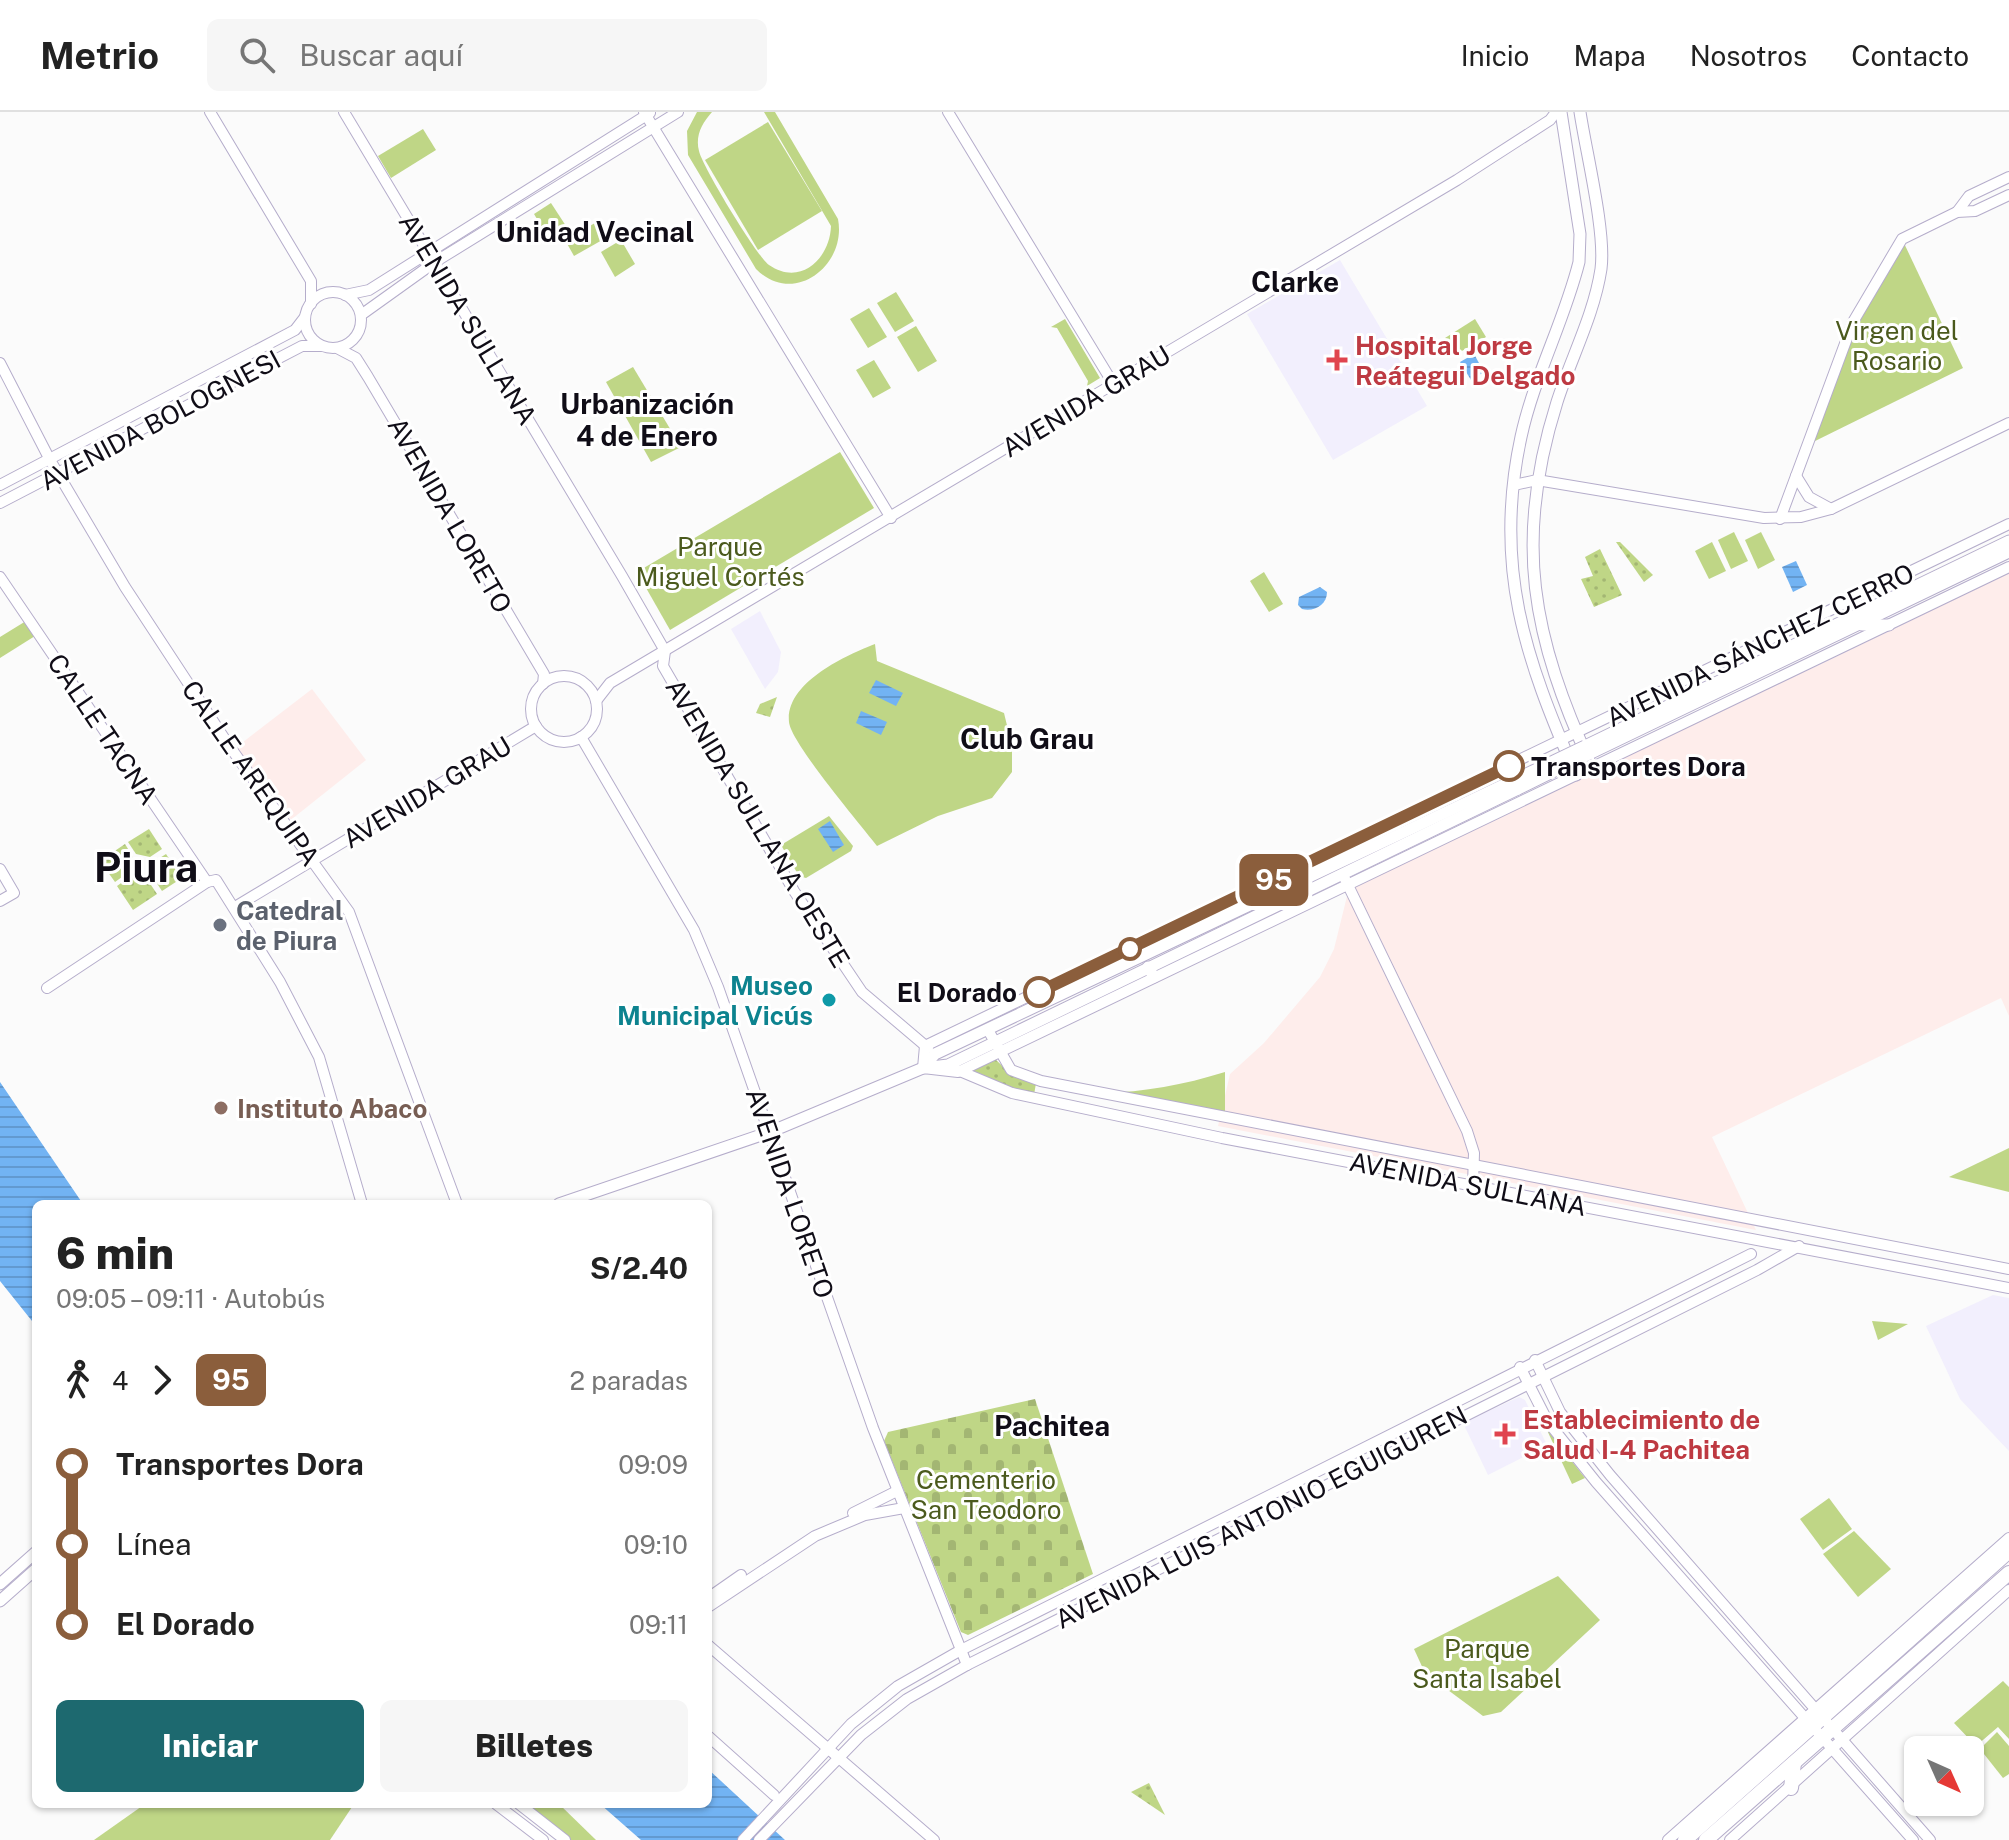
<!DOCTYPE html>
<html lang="es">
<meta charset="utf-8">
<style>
:root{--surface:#fff;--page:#f6f6f6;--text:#222;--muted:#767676;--line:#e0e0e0;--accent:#1d696f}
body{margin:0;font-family:"Public Sans",sans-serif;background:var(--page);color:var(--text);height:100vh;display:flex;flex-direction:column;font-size:30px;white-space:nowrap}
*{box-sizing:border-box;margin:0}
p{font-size:26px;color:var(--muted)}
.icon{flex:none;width:44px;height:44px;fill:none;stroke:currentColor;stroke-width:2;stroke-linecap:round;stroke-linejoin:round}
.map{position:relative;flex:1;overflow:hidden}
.sheet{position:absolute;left:32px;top:1088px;width:680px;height:608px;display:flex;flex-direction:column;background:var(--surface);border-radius:12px;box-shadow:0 2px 6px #0004}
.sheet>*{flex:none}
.badge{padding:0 16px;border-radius:12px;font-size:28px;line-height:52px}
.needle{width:52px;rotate:135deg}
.tools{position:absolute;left:1904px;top:1624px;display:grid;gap:16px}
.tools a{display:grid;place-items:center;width:80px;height:80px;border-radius:12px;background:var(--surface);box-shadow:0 2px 6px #0004;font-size:40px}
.map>.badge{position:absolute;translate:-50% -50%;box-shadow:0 0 0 4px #fff}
.legs{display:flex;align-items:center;gap:12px;height:88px;padding:0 24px;font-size:26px}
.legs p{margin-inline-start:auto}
.head{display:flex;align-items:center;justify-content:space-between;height:136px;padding:0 24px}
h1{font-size:44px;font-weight:800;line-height:60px}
.button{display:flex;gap:16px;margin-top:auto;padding:16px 24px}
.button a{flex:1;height:92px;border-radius:12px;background:var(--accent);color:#fff;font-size:32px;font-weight:800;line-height:92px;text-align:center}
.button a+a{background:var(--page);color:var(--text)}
ul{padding:0 24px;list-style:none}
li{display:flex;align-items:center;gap:28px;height:80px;font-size:30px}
li i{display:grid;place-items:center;width:12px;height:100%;margin:0 10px;background:currentColor}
li i::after{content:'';width:20px;height:20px;margin:-10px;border:6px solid;border-radius:50%;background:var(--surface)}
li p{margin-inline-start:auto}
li:first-child i{background:linear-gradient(#0000 50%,currentColor 0)}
li:last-child i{background:linear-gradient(currentColor 50%,#0000 0)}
header{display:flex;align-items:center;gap:48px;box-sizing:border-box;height:112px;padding:0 40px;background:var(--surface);border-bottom:2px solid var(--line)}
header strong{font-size:38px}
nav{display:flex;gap:44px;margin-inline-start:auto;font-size:28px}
.search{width:560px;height:72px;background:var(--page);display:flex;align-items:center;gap:20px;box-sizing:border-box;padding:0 28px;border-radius:12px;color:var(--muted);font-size:30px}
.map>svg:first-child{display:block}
</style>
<header>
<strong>Metrio</strong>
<div class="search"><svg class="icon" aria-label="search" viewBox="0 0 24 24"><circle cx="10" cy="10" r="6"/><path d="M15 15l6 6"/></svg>Buscar aquí</div>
<nav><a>Inicio</a><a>Mapa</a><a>Nosotros</a><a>Contacto</a></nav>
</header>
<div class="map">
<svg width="2009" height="1728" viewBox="0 0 2009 1728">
<defs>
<pattern id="grass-dots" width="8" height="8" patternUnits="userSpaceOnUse" patternTransform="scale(2)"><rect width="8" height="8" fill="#bfd686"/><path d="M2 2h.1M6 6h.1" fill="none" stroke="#a3b673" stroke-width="1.8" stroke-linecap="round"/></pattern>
<pattern id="cemetery-stones" width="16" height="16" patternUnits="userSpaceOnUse" patternTransform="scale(2)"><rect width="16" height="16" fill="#bfd686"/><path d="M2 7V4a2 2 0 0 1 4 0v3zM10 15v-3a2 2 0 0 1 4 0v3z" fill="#a3b673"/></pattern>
<pattern id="water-rules" width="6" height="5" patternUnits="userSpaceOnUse" patternTransform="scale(2)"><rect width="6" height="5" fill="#72b3f3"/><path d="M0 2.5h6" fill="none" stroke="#6299d0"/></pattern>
</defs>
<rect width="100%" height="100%" fill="#fbfbfb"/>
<!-- commercial -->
<g fill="#feedeb">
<polygon points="2009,461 2009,904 2001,886 1712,1025 1756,1118 1218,1014 1230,962 1264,931 1320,865 1334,837 1352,764 1817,554"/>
<polygon points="312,577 366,648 292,707 286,706 234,637"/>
</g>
<!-- medical -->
<g fill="#f2effd">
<polygon points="1340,148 1427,294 1333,348 1247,202"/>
<polygon points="760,499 781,540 778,560 765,577 731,517"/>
<polygon points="1993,1183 2009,1186 2009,1339 1960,1287 1926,1214"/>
<polygon points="1519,1285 1525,1288 1547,1333 1488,1363 1463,1311"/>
</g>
<!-- grass -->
<g fill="url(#grass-dots)">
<polygon points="1616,430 1620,430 1653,463 1644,470"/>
<polygon points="1600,437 1622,483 1594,495 1581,467 1593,464 1585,445"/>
<polygon points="777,585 770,605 756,601 760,592"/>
<polygon points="149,717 162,737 150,745 136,742 128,730"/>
<polygon points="125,732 133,745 127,752 129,760 115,770 100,749"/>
<polygon points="166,742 182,766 162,779 152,764 155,749"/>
<polygon points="131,764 137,769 147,767 157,782 133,798 117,774"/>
<polygon points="995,947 1014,965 1036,971 1034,983 967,960"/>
<polygon points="1149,1671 1165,1703 1131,1680"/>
</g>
<!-- cemetery -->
<polygon fill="url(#cemetery-stones)" points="1035,1287 1093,1462 968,1523 961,1520 884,1329 888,1320"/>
<!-- park -->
<g fill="#bfd686">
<path d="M697,0H712C702,11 695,24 699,39C702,54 758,146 769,153C801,175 830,146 831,114L764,0H775L838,107C847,153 794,195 756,157L688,43L687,19Z"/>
<polygon points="768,10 822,99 758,138 705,48"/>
<polygon points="423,17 436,38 391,66 378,44"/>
<polygon points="551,91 566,114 548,125 534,102"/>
<polygon points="595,111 604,127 574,144 565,128"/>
<polygon points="1902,127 1963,256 1807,333 1853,210"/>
<polygon points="621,128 635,152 615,165 601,140"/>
<polygon points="896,180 914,209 895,220 877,191"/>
<polygon points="869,196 887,225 868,236 850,207"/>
<polygon points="1065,207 1100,266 1087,274 1088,269 1057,216 1051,215"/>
<polygon points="1475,207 1486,225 1455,243 1445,226"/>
<polygon points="916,214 937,249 918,260 897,225"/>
<polygon points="874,248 891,276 873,286 856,258"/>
<polygon points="633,255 681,335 651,350 606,270"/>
<polygon points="840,340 874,396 670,518 637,460"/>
<polygon points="1734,420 1748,449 1731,457 1718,428"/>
<polygon points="1761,420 1775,448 1758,457 1745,428"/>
<polygon points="1712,430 1726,459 1709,467 1695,439"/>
<polygon points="1264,460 1283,492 1269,500 1250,469"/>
<polygon points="26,509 35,524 0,546 0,525"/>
<path d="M875,532L877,549L1004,601L1012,634V660L992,686L938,704L877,734C860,712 791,631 789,610C785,571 846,543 875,532Z"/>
<polygon points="829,704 853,734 851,739 806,766 799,764 781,733"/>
<path d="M1225,960V1004L1102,981C1145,980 1183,973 1225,960Z"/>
<polygon points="2009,1036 2009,1080 1949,1065"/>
<polygon points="1872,1209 1908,1212 1878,1228"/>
<polygon points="1546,1316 1585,1366 1572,1372"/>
<polygon points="1829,1386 1852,1417 1823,1438 1800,1407"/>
<polygon points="1854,1419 1891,1457 1858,1485 1823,1442"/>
<polygon points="1558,1464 1600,1508 1501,1600 1483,1604 1425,1561 1414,1537"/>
<polygon points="2003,1569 2009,1575 2009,1627 1998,1615 1976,1634 1954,1611"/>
<polygon points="1997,1620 2009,1634 2009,1662 2003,1666 1980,1637"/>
<polygon points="145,1692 354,1692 330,1728 94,1728"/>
<polygon points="526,1692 559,1692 596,1728 570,1728"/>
</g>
<!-- water -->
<g fill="url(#water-rules)">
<polygon points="1474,242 1484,260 1471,268 1460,250"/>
<polygon points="1796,449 1807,473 1793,480 1782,455"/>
<path d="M1320,475L1327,480C1327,493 1314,500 1302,497L1298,493L1299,485Z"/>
<polygon points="876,568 903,581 896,594 869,581"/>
<polygon points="861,599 887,610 881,623 856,611"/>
<polygon points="830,709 844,733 833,740 818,717"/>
<polygon points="0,970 83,1092 36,1092 36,1214 0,1169"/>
<polygon points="708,1657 785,1728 641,1728 600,1692 708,1692"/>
</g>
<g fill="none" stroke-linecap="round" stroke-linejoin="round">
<!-- secondary casing -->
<g stroke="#b5adcb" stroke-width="12">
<g id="secondary">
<polyline points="210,0 311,169 311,192"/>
<polyline points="344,0 622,464 665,539 663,554 794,779 862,880 928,936"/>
<polyline points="644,0 891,406"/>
<polyline points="948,0 1114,273"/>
<polyline points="1957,100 1969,84 2009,65"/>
<circle cx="333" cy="208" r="28"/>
<polyline points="345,183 369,178 650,1"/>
<polyline points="361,203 435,150 678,0"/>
<polyline points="337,236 356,246 368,265 544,562 543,572"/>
<polyline points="0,251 50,348 125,475 230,635 349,800 457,1092"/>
<polyline points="1796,364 1809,385 1831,397"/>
<polyline points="0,373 295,218 305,205"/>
<polyline points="1514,373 1537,368 1764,406 1801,405 1831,397 2009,311"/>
<polyline points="0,391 302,234 321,234"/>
<polyline points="1780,407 1853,210 1902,127 1957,100 1975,99 2009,83"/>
<polyline points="2009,412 925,934 923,956 958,960 2009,455"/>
<polyline points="0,465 207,770"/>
<circle cx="564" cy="597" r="33"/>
<polyline points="596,589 610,571 1457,68 1550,8 1556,0"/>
<polyline points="581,625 694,818 718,875 873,1316 967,1553"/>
<polyline points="0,757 14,781 0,789"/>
<polyline points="1345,767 1467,1019 1474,1041 1473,1074"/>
<polyline points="235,795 536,614"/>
<polyline points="47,876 207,770 216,768 280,870 319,945 362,1092"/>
<polyline points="988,918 1011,958 1041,969 2009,1157"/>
<polyline points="955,957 1012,981 1222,1026 2009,1176"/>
<polyline points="1535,1248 1560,1300 1610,1363 1930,1728"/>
<polyline points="1520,1255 1548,1310 1596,1370 1913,1728"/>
<polyline points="853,1401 897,1379"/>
<polyline points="708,1486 741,1463"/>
<polyline points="708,1495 815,1424 865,1403 904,1396"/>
<polyline points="708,1533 934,1728"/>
<polyline points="708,1624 774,1683"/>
<polyline points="496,1692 543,1728"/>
<polyline points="519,1692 565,1728"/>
<polyline points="743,1728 851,1612 898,1574 961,1538 1751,1142"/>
<polyline points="759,1728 861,1623 907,1587 967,1553 1757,1158 1799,1134"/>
<polyline points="1668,1728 2009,1426"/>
<polyline points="1730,1728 2009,1478"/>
</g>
</g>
<!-- primary casing -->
<g stroke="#b5adcb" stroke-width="13">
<g id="primary">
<path d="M1561,0L1580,122L1579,150C1564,210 1534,265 1521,325C1493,454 1525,546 1576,663"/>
<path d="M1580,0C1586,40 1606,120 1601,157C1594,203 1571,246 1557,290C1513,429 1532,525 1592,655"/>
<polyline points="1862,513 1889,513"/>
<polyline points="1585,634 2009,429"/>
<polyline points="1589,642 2009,440"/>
<polyline points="1148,855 1154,865"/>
<polyline points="923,956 935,942 1514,668"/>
<polyline points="559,1092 770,1020 923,956 948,953 1518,677"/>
<polyline points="0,1472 36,1440"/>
<polyline points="0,1489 36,1457"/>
</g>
</g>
<!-- highway casing -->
<g stroke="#b5adcb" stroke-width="16">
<g id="highway">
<polyline points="1791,1676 1794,1651"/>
<polyline points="1685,1728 2009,1439"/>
<polyline points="1706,1728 2009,1461"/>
</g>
</g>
<!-- secondary -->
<use href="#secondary" stroke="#fff" stroke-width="10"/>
<!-- primary -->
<use href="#primary" stroke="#fff" stroke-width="11"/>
<!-- highway -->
<use href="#highway" stroke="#fff" stroke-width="14"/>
<!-- primary-bridge casing -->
<g stroke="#b5adcb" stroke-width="13" stroke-linecap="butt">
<g id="primary-bridge">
<polyline points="1514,668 1585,634"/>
<polyline points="1518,677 1589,642"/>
</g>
</g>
<!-- primary-bridge -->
<use href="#primary-bridge" stroke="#fff" stroke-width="11"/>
</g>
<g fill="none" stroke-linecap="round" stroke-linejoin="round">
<!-- line-1 casing -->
<g stroke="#fff" stroke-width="18">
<polyline id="line-1" points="1039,880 1509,654"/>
</g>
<!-- line-1 -->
<use href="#line-1" stroke="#8b5e3c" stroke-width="12"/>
</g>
<!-- markers -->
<g fill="#e0444e" stroke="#fff" stroke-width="3">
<path d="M1333 236h8v8h8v8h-8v8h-8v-8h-8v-8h8z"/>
<path d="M1501 1310h8v8h8v8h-8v8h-8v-8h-8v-8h8z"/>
</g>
<g fill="#fff" stroke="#8b5e3c" stroke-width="4">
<circle cx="1509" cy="654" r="14"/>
<circle cx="1130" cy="837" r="10"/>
<circle cx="1039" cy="880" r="14"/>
</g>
<circle fill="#6b7280" stroke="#fff" stroke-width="3" cx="220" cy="813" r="8"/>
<circle fill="#0f9aa8" stroke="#fff" stroke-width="3" cx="829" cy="888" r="8"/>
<circle fill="#8d6e63" stroke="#fff" stroke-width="3" cx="221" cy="996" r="8"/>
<g text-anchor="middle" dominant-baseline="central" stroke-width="6" stroke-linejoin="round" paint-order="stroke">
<!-- street labels -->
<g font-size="26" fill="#100d17" stroke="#fff">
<text transform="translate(468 207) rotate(59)">AVENIDA SULLANA</text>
<text transform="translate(1086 289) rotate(-31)">AVENIDA GRAU</text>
<text transform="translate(160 308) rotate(-28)">AVENIDA BOLOGNESI</text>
<text transform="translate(450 403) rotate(60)">AVENIDA LORETO</text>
<text transform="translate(1760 533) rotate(-26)">AVENIDA SÁNCHEZ CERRO</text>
<text transform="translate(103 617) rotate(56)">CALLE TACNA</text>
<text transform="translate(251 661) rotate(55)">CALLE AREQUIPA</text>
<text transform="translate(427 680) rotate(-31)">AVENIDA GRAU</text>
<text transform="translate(758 711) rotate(59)">AVENIDA SULLANA OESTE</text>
<text transform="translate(1468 1072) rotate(11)">AVENIDA SULLANA</text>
<text transform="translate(790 1081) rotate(71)">AVENIDA LORETO</text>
<text transform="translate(1261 1405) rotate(-27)">AVENIDA LUIS ANTONIO EGUIGUREN</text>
</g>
<!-- park labels -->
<g font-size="26" fill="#4b5a1d" stroke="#fff">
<text x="1897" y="218">Virgen del<tspan x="1897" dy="30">Rosario</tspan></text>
<text x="720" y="434">Parque<tspan x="720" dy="30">Miguel Cortés</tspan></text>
<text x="986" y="1367">Cementerio<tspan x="986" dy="30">San Teodoro</tspan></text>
<text x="1487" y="1536">Parque<tspan x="1487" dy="30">Santa Isabel</tspan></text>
</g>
<!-- health labels -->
<g font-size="26" font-weight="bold" fill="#be3a42" stroke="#fff" text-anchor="start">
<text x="1355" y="233">Hospital Jorge<tspan x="1355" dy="30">Reátegui Delgado</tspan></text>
<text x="1523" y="1307">Establecimiento de<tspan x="1523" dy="30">Salud I-4 Pachitea</tspan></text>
</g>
<!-- stop labels -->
<g font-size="26" font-weight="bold" fill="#100d17" stroke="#fff" text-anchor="start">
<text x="1531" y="654">Transportes Dora</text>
<text x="1017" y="880" text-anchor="end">El Dorado</text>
</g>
<!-- worship labels -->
<g font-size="26" font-weight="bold" fill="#5b616d" stroke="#fff" text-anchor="start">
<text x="236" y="798">Catedral<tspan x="236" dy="30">de Piura</tspan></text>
</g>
<!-- culture labels -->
<g font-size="26" font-weight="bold" fill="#0d838f" stroke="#fff" text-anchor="end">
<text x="813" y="873">Museo<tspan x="813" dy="30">Municipal Vicús</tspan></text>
</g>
<!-- education labels -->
<g font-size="26" font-weight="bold" fill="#785e54" stroke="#fff" text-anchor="start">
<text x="237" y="996">Instituto Abaco</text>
</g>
<!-- neighbourhood labels -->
<g font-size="28" font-weight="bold" fill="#100d17" stroke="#fff">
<text x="595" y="119">Unidad Vecinal</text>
<text x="1295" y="169">Clarke</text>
<text x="647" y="291">Urbanización<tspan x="647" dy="32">4 de Enero</tspan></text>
<text x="1027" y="626">Club Grau</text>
<text x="1052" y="1313">Pachitea</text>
</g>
<!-- town labels -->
<g font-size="42" font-weight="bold" fill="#100d17" stroke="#fff">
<text x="146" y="754">Piura</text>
</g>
</g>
</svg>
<div class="tools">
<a><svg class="needle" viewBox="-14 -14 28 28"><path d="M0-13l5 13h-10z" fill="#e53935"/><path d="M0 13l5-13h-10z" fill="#767676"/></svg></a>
</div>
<b class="badge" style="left:1274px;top:768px;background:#8b5e3c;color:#fff">95</b>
<section class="sheet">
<div class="head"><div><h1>6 min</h1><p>09:05 – 09:11 · Autobús</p></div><b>S/2.40</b></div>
<div class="legs"><svg class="icon" aria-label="walk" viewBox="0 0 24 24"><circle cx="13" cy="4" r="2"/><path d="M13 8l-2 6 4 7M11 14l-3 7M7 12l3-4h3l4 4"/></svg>4<svg class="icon" aria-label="forward" viewBox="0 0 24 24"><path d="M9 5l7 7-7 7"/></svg><b class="badge" style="background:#8b5e3c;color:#fff">95</b><p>2 paradas</p></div>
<ul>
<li><i style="color:#8b5e3c"></i><b>Transportes Dora</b><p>09:09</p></li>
<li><i style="color:#8b5e3c"></i><span>Línea</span><p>09:10</p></li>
<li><i style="color:#8b5e3c"></i><b>El Dorado</b><p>09:11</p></li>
</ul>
<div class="button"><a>Iniciar</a><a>Billetes</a></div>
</section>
</div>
